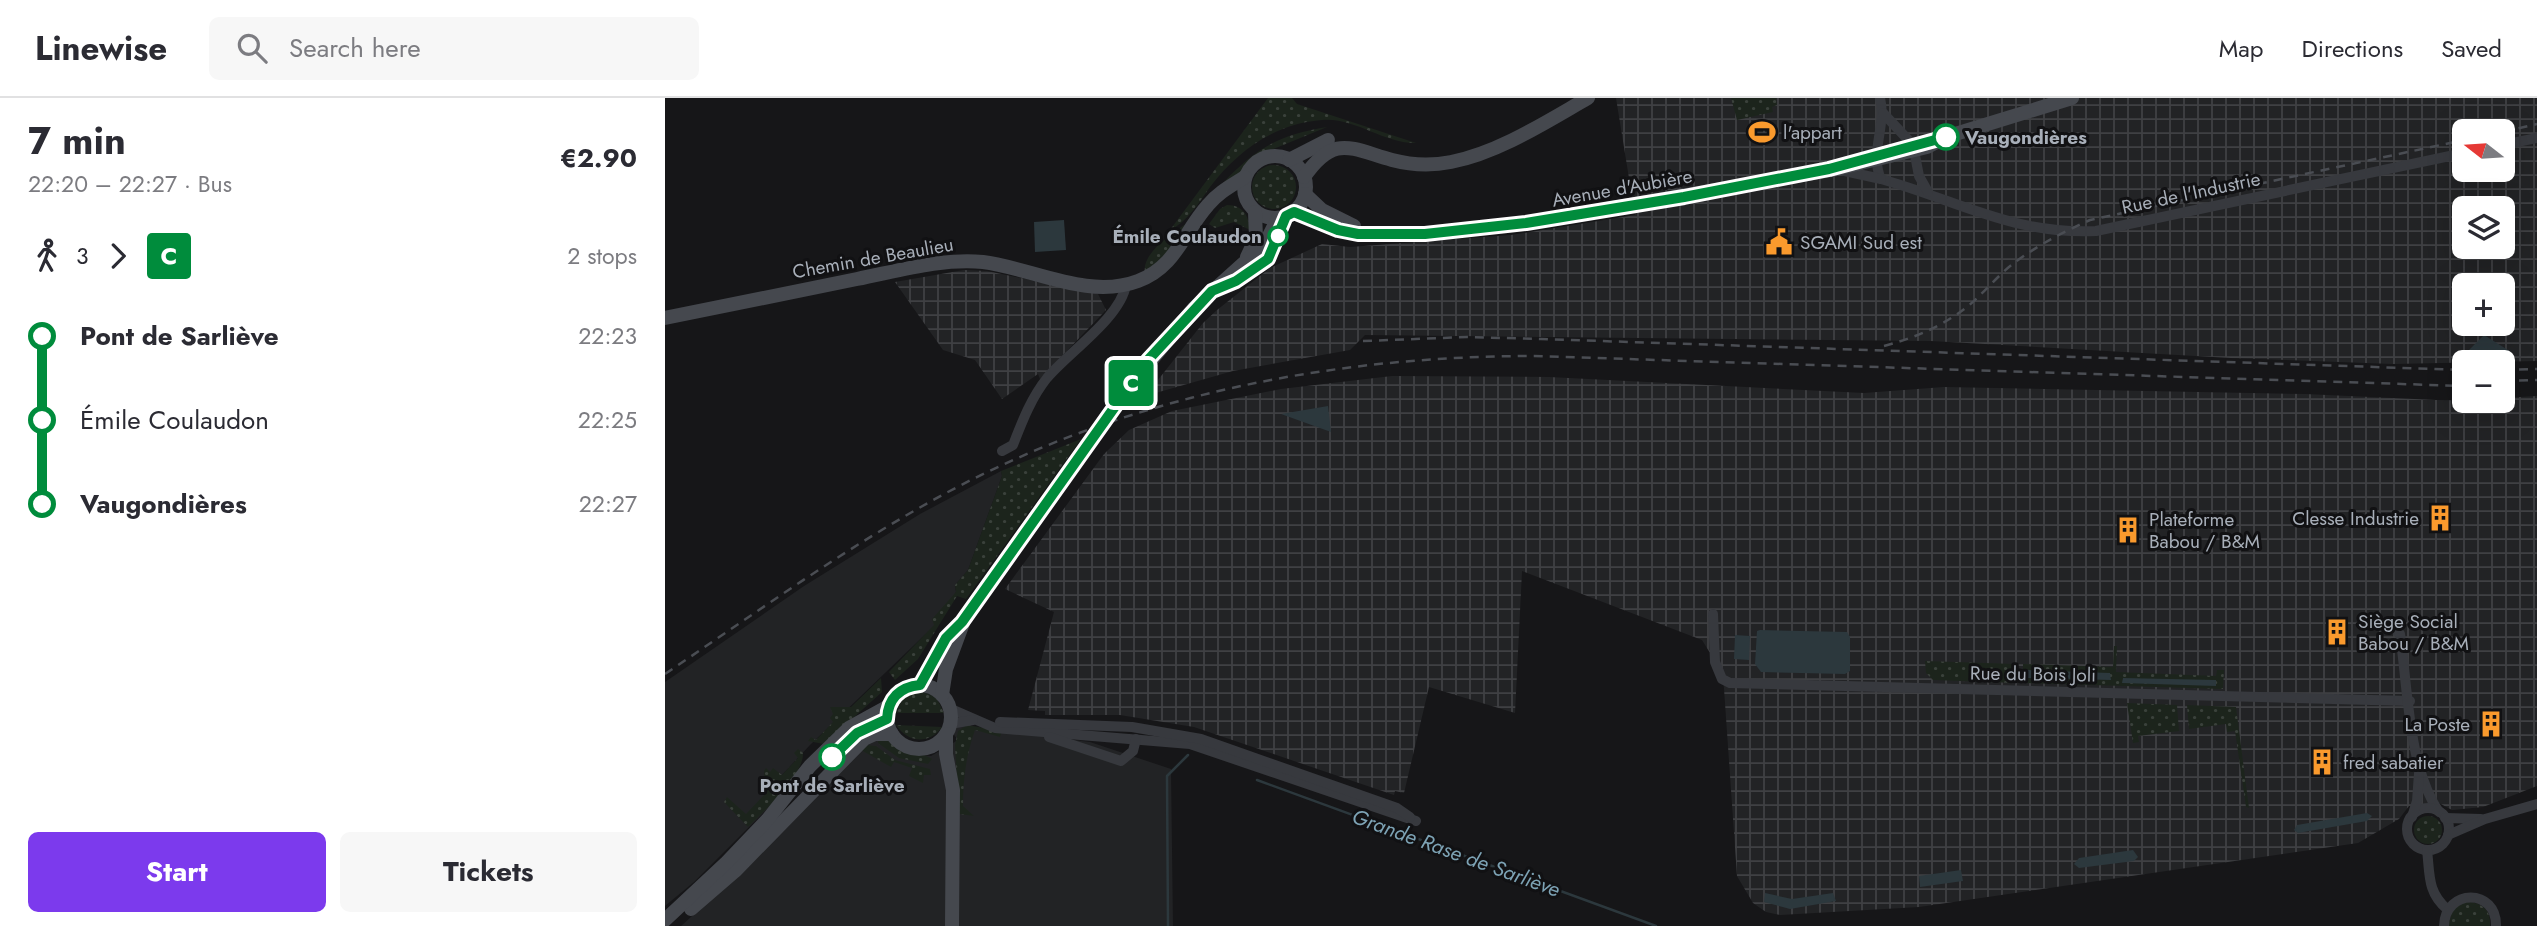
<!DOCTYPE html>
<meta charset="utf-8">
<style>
:root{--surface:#fff;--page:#f7f7f7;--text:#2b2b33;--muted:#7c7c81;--line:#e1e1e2;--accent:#7c3aed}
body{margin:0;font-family:Jost,sans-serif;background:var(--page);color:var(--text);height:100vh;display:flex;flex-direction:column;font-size:26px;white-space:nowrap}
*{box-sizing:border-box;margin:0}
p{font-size:23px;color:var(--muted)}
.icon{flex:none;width:38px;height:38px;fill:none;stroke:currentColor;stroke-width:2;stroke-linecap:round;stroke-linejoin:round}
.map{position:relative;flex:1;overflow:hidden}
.details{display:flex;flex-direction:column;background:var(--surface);width:665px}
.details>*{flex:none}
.badge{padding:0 14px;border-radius:5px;font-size:24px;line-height:46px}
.needle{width:46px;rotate:287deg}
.fabs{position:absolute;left:1787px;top:21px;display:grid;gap:14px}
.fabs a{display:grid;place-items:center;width:63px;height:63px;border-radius:10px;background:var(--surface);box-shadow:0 7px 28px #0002;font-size:35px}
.map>.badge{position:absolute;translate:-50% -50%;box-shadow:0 0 0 4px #fff}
.legs{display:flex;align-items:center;gap:10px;height:77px;padding:0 28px;font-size:23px}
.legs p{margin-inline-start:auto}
.headline{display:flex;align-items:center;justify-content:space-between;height:119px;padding:0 28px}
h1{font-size:38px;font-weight:700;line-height:52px}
.primary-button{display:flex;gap:14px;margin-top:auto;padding:14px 28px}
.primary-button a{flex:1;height:80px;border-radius:10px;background:var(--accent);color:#fff;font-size:28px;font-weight:700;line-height:80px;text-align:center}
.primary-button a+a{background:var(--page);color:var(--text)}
ul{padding:0 28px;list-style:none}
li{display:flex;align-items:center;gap:24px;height:84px;font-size:26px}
li i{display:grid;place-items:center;width:10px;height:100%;margin:0 9px;background:currentColor}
li i::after{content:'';width:18px;height:18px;margin:-9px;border:5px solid;border-radius:50%;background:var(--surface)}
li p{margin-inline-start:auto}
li:first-child i{background:linear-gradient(#0000 50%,currentColor 0)}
li:last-child i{background:linear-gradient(currentColor 50%,#0000 0)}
header{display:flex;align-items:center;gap:42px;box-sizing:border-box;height:98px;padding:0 35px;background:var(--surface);border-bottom:2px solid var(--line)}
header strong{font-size:33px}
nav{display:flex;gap:38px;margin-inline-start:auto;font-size:24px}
.search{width:490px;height:63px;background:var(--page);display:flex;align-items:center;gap:18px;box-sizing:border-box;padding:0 24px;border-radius:10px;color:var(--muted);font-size:26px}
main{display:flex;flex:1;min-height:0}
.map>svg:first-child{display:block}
</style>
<header>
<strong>Linewise</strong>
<div class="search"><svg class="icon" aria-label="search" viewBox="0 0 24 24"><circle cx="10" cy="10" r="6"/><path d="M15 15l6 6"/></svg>Search here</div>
<nav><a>Map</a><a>Directions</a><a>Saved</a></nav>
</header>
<main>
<section class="details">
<div class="headline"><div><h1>7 min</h1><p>22:20 – 22:27 · Bus</p></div><b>€2.90</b></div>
<div class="legs"><svg class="icon" aria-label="walk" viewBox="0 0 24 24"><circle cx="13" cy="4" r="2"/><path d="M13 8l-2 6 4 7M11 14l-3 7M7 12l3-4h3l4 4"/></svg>3<svg class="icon" aria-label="forward" viewBox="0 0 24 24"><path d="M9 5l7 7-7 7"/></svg><b class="badge" style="background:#008c3c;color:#fff">C</b><p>2 stops</p></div>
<ul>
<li><i style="color:#008c3c"></i><b>Pont de Sarliève</b><p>22:23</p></li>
<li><i style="color:#008c3c"></i><span>Émile Coulaudon</span><p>22:25</p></li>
<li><i style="color:#008c3c"></i><b>Vaugondières</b><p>22:27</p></li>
</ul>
<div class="primary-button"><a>Start</a><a>Tickets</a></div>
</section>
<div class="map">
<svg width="1872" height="828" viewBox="0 0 1872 828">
<defs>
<pattern id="industrial-grid" width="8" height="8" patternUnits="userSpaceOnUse" patternTransform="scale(1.75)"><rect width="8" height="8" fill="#222325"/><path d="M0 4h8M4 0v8" fill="none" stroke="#3f4043"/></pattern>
<pattern id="grass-dots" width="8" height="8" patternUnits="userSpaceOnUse" patternTransform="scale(1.75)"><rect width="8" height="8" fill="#1c241c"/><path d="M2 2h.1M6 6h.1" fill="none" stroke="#3a413b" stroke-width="1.8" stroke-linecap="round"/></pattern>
</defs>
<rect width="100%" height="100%" fill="#161618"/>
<!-- built -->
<g fill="#222325">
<polygon points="336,373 337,378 303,472 290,487 291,494 270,527 145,647 116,678 109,704 29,784 0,808 0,584 139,488 255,416"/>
<polygon points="285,626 425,644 506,671 508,828 16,828 70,779 195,638 230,641 253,657 266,658 293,642 283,629"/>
</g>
<!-- industrial -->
<g fill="url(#industrial-grid)" fill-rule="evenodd">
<path d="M951,0H1872V263L1728,266L1566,260L1266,243L700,237L685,252L568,273L487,296L485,292L538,225L552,212L605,170L657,146L685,149L846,137L970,117ZM1799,33H1838V72H1799ZM1799,110H1838V149H1799ZM1799,187H1838V226H1799Z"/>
<polygon points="299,172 322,173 433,196 441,212 375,281 373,276 337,301 310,262 278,252 230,184"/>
<polygon points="727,278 884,279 1199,295 1279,289 1640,296 1771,302 1838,303 1838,300 1872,298 1872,688 1818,709 1787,712 1774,705 1744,708 1734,721 1693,745 1254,809 1115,817 1101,814 1088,805 1072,778 1058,576 1037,542 857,473 850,615 764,589 739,695 730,693 729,697 529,629 455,617 380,617 380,613 363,612 389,514 340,491 439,356 464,332 507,313 616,291"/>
</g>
<!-- grass -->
<g fill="url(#grass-dots)">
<path d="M603,0H627L632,6L751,45C719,46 690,19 657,22C611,25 572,53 545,89C534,105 522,124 505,132Z"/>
<polygon points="1066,0 1111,0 1112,7 1107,9 1108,14 1072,22"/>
<path d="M662,29L606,52L562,85H558C591,50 614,37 662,29Z"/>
<circle cx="609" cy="89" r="22"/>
<path d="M562,107C578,107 584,118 585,132L569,124L550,130L544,126L555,111Z"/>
<path d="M522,125L508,150L480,175C476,155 508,135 522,125Z"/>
<polygon points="416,341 301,501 292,498 253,561 230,582 224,574 269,527 267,521 291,494 290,487 303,472 337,378 336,373"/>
<polygon points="1449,548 1452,548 1451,574 1551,578 1552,572 1559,572 1558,591 1358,585 1358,566 1448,569"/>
<polygon points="1260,563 1350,566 1350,585 1268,582 1261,575"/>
<polygon points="216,580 217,594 159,646 143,643 146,639 151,642 168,624 165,620 168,616 165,609 186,609"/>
<polygon points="255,593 271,599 279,615 231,615 239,598"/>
<polygon points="1462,605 1512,607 1514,633 1473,638 1474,644 1468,645"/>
<polygon points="1522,607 1571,609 1584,710 1581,709 1570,633 1562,634 1561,626 1524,631"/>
<path d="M231,627L277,629C264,647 243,645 231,627Z"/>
<path d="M302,627L336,633V636L335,639L310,632C301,657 298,682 298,708L309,718L294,716L290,647L293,633Z"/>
<path d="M213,640C220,641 263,658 267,661L263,666L234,660L213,645Z"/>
<polygon points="200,647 211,648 230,662 265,671 266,677 259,677 258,685 244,678 247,670 229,664 226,669 196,652"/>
<path d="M133,651L138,655C139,677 98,714 83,729L59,704L62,699L81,716L100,696L99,673L101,670L105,674L108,670L117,677L133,660L129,655Z"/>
<circle cx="1763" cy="732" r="14"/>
<path d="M1800,803C1816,805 1826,810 1825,828H1783L1788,810Z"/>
</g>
<!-- water -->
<g fill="#2c383d">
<polygon points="399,122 401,152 370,154 369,124"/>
<polygon points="1819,237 1846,254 1846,256 1799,257"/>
<polygon points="663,308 666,334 616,316"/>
<polygon points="1095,532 1182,534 1185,539 1185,573 1180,576 1096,574 1090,566 1092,533"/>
<polygon points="1070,537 1085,538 1084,562 1069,561"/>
<polygon points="1363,572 1445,575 1446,582 1363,580"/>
<polygon points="1458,580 1551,582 1551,588 1457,585"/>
<polygon points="1702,715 1707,718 1702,723 1633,735 1629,732 1632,727"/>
<polygon points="1468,752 1473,759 1469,763 1414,770 1409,766 1414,760"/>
<polygon points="1296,772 1298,783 1255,789 1254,778"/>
<polygon points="1100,795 1127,801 1168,795 1171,803 1125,811 1099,804"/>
</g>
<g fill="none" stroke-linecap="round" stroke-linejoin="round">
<!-- stream -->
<g stroke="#2c383d" stroke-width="2.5">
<polyline points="592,682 991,828"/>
<polyline points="503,828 502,678 523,657"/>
</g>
<!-- street -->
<g stroke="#37393e" stroke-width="10">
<path d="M1215,0C1222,28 1204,55 1216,81C1291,102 1349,137 1431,133L1799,55"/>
<polyline points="1218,15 1248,47 1254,78 1263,94"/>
<polyline points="1838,47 1872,40"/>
<polyline points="1175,72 1216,81"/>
<path d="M337,353L348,347C357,324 366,300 382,280C404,254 455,220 461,187"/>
<polyline points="1048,516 1050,564 1057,581 1065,585 1745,603"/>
<path d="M1726,528L1735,536C1743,590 1743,669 1774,714"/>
<polyline points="284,610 330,630 525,646 751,723"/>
<polyline points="335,624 467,629 536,641 732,710 745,719"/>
<polyline points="285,626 308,622"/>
<polyline points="384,639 456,663 468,653 471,641"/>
<circle cx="1763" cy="731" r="21"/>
<polyline points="1747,719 1752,703 1754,675"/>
<polyline points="1780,720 1816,721"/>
<polyline points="1783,737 1820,721 1872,706"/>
<path d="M1762,752C1765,776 1762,794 1782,811"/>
<path d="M1779,828C1780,790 1832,790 1831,828"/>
</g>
<!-- secondary -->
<g stroke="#45484e" stroke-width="14">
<polyline points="1274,41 1407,0"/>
<circle cx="610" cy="89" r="31"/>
<polyline points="624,62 663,42"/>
<path d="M639,79C669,36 684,50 727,62C746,67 766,68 786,64C833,55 881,24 923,0"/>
<polyline points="640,96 657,112 689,128"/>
<polyline points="629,114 673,132 693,136 760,136 861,125 1171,71 1262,49 1281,39"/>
<polyline points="582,159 591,140 590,114"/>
<path d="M0,220C64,207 128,194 192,181C233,173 276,160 318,164C367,170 423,202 473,183C511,169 518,135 543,107C554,94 566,88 580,79"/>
<polyline points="449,308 529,210 600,146 613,120"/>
<polyline points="255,587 281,540 296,525"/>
<circle cx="254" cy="619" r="32"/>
<polyline points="277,597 281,571 301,517 430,336"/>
<polyline points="281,636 281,656 288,692 287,828"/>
<polyline points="26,811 70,773 199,641 210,636 227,636"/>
<polyline points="0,822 62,764 103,721 145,668 184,630 224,608"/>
</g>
<!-- rail -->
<g stroke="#4a4d53" stroke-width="2.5" stroke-dasharray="9 7" stroke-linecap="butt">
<polyline points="1838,34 1872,26"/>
<polyline points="698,243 802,239 876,241 1799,272"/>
<path d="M1219,248C1249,240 1276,229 1302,209C1318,196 1332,178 1349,165C1373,147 1398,134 1425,122L1799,42"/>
<polyline points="1838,272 1872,271"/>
<polyline points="1838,283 1872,282"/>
<path d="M0,576C92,514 183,448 281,395C462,298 665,258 869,258L1799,288"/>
</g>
<!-- secondary-bridge -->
<polyline stroke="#45484e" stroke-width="14" points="430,336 449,308"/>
</g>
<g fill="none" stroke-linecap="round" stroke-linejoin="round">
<!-- line-1 casing -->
<g stroke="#fff" stroke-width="16">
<path id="line-1" d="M167,659L192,635L222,621C223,600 235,589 255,587L281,540L297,524L483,262L547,193L571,183L603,161L621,118L629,114L673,132L693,136H760L861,125L1019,99L1164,71L1281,39"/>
</g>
<!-- line-1 -->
<use href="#line-1" stroke="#008c3c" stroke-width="10"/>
</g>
<!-- icons -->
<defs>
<g id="stadium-bare" transform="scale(2.1)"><path d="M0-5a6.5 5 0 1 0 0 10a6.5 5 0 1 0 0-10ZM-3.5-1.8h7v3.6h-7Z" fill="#fa9a2d" stroke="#111113" stroke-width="2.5" paint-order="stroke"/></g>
<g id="civic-bare" transform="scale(2.1)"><path d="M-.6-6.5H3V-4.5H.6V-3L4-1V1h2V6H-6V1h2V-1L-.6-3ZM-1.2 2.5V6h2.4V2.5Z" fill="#fa9a2d" stroke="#111113" stroke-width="2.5" paint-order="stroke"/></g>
<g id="building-bare" transform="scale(2.1)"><path d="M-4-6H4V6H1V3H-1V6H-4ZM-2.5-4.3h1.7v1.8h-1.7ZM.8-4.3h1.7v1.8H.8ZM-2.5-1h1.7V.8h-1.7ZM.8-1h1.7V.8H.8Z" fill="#fa9a2d" stroke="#111113" stroke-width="2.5" paint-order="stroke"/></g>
</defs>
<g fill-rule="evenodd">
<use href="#stadium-bare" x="1097" y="34"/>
<use href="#civic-bare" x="1114" y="144"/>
<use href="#building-bare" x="1775" y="420"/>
<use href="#building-bare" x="1463" y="432"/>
<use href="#building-bare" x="1672" y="534"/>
<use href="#building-bare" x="1826" y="626"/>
<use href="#building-bare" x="1657" y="664"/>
</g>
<!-- markers -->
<g fill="#fff" stroke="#008c3c" stroke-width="3.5">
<circle cx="1281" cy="39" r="12"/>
<circle cx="613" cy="138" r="9"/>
<circle cx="167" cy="659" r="12"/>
</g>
<g text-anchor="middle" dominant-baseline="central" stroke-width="6" stroke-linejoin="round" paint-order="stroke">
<!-- poi labels -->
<g font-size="19" fill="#a8afb9" stroke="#111113" text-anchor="start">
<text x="1118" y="34">l'appart</text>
<text x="1135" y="144">SGAMI Sud est</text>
<text x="1754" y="420" text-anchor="end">Clesse Industrie</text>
<text x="1484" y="421">Plateforme<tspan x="1484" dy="22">Babou / B&amp;M</tspan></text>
<text x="1693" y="523">Siège Social<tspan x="1693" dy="22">Babou / B&amp;M</tspan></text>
<text x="1805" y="626" text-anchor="end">La Poste</text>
<text x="1678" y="664">fred sabatier</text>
</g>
<!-- stop labels -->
<g font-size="19" font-weight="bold" fill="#a8afb9" stroke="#111113" text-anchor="start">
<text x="1300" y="39">Vaugondières</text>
<text x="597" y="138" text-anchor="end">Émile Coulaudon</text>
<text x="167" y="687" text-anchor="middle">Pont de Sarliève</text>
</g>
<!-- street labels -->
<g font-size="19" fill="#a8afb9" stroke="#111113">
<text transform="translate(957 90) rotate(-10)">Avenue d'Aubière</text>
<text transform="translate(1526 95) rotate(-12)">Rue de l'Industrie</text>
<text transform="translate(208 160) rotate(-10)">Chemin de Beaulieu</text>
<text transform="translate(1368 576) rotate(1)">Rue du Bois Joli</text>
</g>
<!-- water labels -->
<g font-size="21" font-style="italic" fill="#7da3b5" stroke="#111113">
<text transform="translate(791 755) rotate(20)">Grande Rase de Sarliève</text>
</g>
</g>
</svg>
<div class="fabs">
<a><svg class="needle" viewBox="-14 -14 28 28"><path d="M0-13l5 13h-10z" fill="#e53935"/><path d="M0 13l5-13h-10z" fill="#7c7c81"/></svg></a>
<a><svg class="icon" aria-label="layers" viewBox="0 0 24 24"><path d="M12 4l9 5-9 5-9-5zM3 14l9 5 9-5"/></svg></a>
<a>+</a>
<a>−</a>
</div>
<b class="badge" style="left:466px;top:285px;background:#008c3c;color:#fff">C</b>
</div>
</main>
